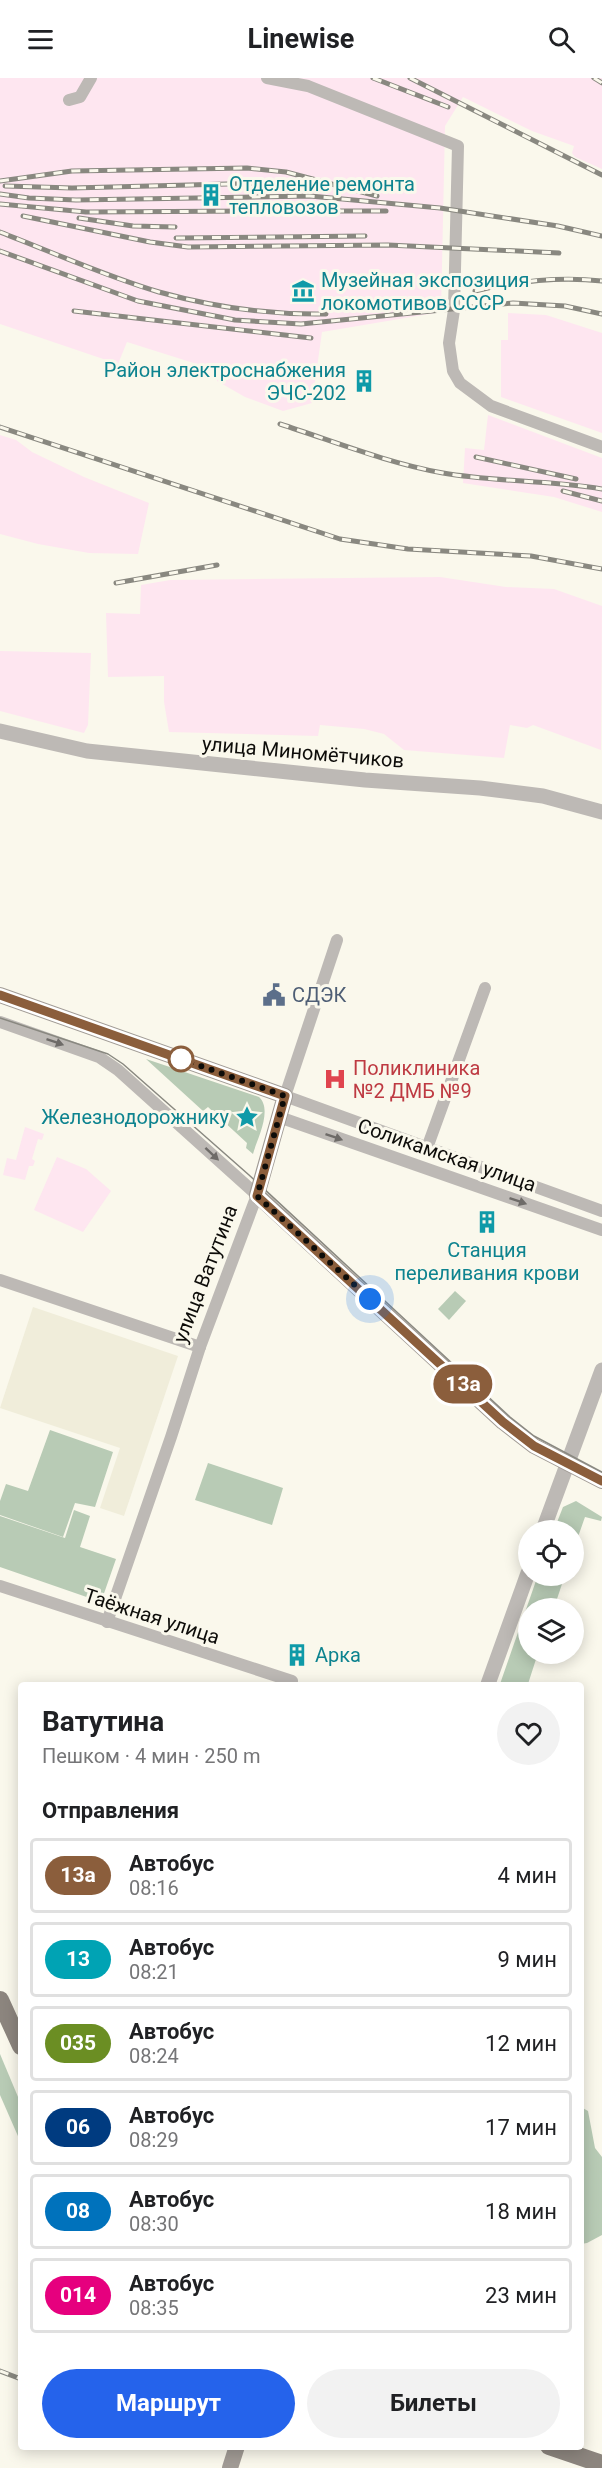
<!DOCTYPE html>
<html lang="ru">
<meta charset="utf-8">
<style>
:root{--surface:#fff;--page:#f2f2f2;--text:#202124;--muted:#757577;--line:#e0e0e0;--accent:#2563eb}
body{margin:0;font-family:Roboto,sans-serif;background:var(--page);color:var(--text);height:100vh;display:flex;flex-direction:column;font-size:22px;white-space:nowrap}
*{box-sizing:border-box;margin:0}
p{font-size:20px;color:var(--muted)}
.icon{flex:none;width:33px;height:33px;fill:none;stroke:currentColor;stroke-width:2;stroke-linecap:round;stroke-linejoin:round}
.map{position:relative;flex:1;overflow:hidden}
.sheet{position:absolute;left:18px;top:1604px;width:566px;height:768px;display:flex;flex-direction:column;background:var(--surface);border-radius:6px;box-shadow:0 3px 15px #0003}
.sheet>*{flex:none}
.badge{padding:0 12px;border-radius:20px;font-size:21px;line-height:39px}
.controls{position:absolute;left:518px;top:1442px;display:grid;gap:12px}
.controls a{display:grid;place-items:center;width:66px;height:66px;border-radius:50%;background:var(--surface);box-shadow:0 3px 15px #0003;font-size:30px}
.you{position:absolute;width:30px;height:30px;margin:-15px;border:4px solid #fff;border-radius:50%;background:#1a73e8;box-shadow:0 0 0 9px #1a73e833}
.map>.badge{position:absolute;translate:-50% -50%;box-shadow:0 0 0 3px #fff}
h2{padding:0 24px;font-size:22px;line-height:54px}
.round{display:grid;place-items:center;flex:none;width:63px;height:63px;border-radius:32px;background:var(--page)}
.head{display:flex;align-items:center;justify-content:space-between;height:102px;padding:0 24px}
h1{font-size:28px;font-weight:700;line-height:45px}
.button{display:flex;gap:12px;margin-top:auto;padding:12px 24px}
.button a{flex:1;height:69px;border-radius:36px;background:var(--accent);color:#fff;font-size:24px;font-weight:700;line-height:69px;text-align:center}
.button a+a{background:var(--page);color:var(--text)}
ul{padding:0;list-style:none}
li{display:flex;align-items:center;gap:18px;height:75px;margin:0 12px 9px;padding:0 12px;border:3px solid var(--line);border-radius:6px}
li div{flex:1}
li b{display:block;font-size:22px}
li em{font-style:normal}
li .badge{min-width:66px;font-weight:700;text-align:center}
header{display:flex;justify-content:space-between;align-items:center;height:78px;padding:0 24px;background:var(--surface);font-size:27px;font-weight:700}
.map>svg:first-child{display:block}
</style>
<header><svg class="icon" aria-label="menu" viewBox="0 0 24 24"><path d="M4 6h16M4 12h16M4 18h16"/></svg>Linewise<svg class="icon" aria-label="search" viewBox="0 0 24 24"><circle cx="10" cy="10" r="6"/><path d="M15 15l6 6"/></svg></header>
<div class="map">
<svg width="602" height="2390" viewBox="0 0 602 2390">
<rect width="100%" height="100%" fill="#faf8ec"/>
<!-- built -->
<polygon fill="#f0edda" points="33,1229 178,1278 124,1438 100,1430 120,1370 0,1330"/>
<!-- industrial -->
<g fill="#fee6f0">
<polygon points="0,0 602,0 602,91 575,79 572,75 574,68 532,53 463,19 445,48 441,234 322,254 312,325 283,333 245,319 217,303 219,293 127,264 118,286 0,246"/>
<polygon points="508,235 546,237 602,255 602,355 501,319 501,262 508,262"/>
<polygon points="488,337 602,380 602,434 554,419 463,405 465,370 484,372"/>
<polygon points="0,357 16,362 32,374 84,399 149,425 138,476 89,475 38,466 0,456"/>
<polygon points="440,499 506,509 554,511 602,528 601,672 533,647 527,650 510,647 504,680 404,672 384,656 364,651 320,647 318,658 169,654 164,624 164,598 108,599 106,535 140,536 141,507 170,502"/>
<polygon points="0,573 91,575 88,647 84,655 0,633"/>
<polygon points="25,1049 44,1056 42,1062 38,1061 32,1081 35,1083 33,1088 29,1088 25,1102 3,1097 7,1080 16,1082"/>
<polygon points="57,1079 86,1091 111,1113 83,1154 34,1132"/>
</g>
<!-- green -->
<g fill="#b8cbb5">
<path d="M146,981L259,1019C273,1032 257,1061 253,1076L246,1070L247,1065L208,1029L203,1033Z"/>
<polygon points="455,1213 466,1223 449,1242 438,1231"/>
<polygon points="50,1352 113,1374 95,1429 75,1425 63,1459 0,1437 0,1423 6,1406 28,1413"/>
<polygon points="208,1385 283,1410 272,1447 195,1422"/>
<polygon points="576,1423 602,1439 601,1443 585,1439 573,1473 573,1452 554,1452 563,1429"/>
<polygon points="74,1432 90,1438 80,1469 116,1481 101,1524 0,1489 0,1438 65,1460"/>
<polygon points="538,1497 565,1497 554,1530 528,1530 528,1575 538,1575 528,1606 500,1606"/>
<polygon points="0,1976 21,2026 21,2065 0,2017"/>
<polygon points="581,2029 588,2033 595,2070 602,2079 602,2157 587,2165 581,2166"/>
</g>
<g fill="none" stroke-linecap="round" stroke-linejoin="round">
<!-- minor -->
<g stroke="#bdb9b5" stroke-width="12">
<polyline points="267,0 308,8 458,68 454,232 449,265 453,293 460,305 491,328 602,369"/>
<polyline points="69,22 80,19 91,0"/>
<polyline points="337,862 285,1018 602,1133"/>
<polyline points="0,944 99,979 118,992 257,1117 200,1269 171,1359 107,1544"/>
<polyline points="279,1039 602,1152"/>
<polyline points="427,1070 485,910"/>
<polyline points="0,1202 200,1269"/>
<polyline points="0,1508 292,1603"/>
</g>
<!-- tertiary -->
<g stroke="#bdb9b5" stroke-width="15">
<polyline points="0,653 87,673 365,702 480,710 543,718 602,734"/>
<polyline points="543,1452 602,1292"/>
<polyline points="488,1606 528,1495"/>
</g>
<!-- secondary -->
<g stroke="#a19b95" stroke-width="16">
<polyline points="0,917 285,1018 257,1117 503,1344 534,1368 602,1403"/>
<polyline points="230,2390 237,2368"/>
</g>
<!-- primary -->
<g stroke="#8c857e" stroke-width="18">
<polyline points="0,1922 21,1968"/>
<polyline points="549,2368 602,2386"/>
</g>
<!-- tram -->
<polyline stroke="#898880" stroke-width="1.5" points="0,940 108,976 123,986 249,1097 510,1339 534,1358 602,1394"/>
<!-- rail casing -->
<g stroke="#898880" stroke-width="5">
<g id="rail">
<polyline points="373,0 448,29"/>
<polyline points="410,0 602,97"/>
<polyline points="594,0 602,5"/>
<polyline points="0,103 72,93 247,90 286,94 377,118"/>
<polyline points="5,108 72,110 270,105 317,109"/>
<polyline points="0,116 29,120 76,122 310,118 440,130 558,148 602,158"/>
<polyline points="0,126 86,134 256,133"/>
<polyline points="335,133 386,133"/>
<polyline points="23,138 150,164 188,169 388,167 559,175"/>
<polyline points="79,140 133,148 175,149"/>
<path d="M0,154C52,174 105,198 159,214C213,229 270,237 326,236"/>
<polyline points="176,160 365,158"/>
<polyline points="0,173 138,223 235,242 301,246 513,225 565,228 602,236"/>
<path d="M475,213C517,203 558,198 602,203"/>
<polyline points="374,231 417,223"/>
<polyline points="74,233 311,260"/>
<path d="M280,346C333,363 387,385 443,395C495,404 549,402 602,411"/>
<polyline points="0,349 340,461 408,471 531,478 602,491"/>
<polyline points="476,379 576,401"/>
<polyline points="563,413 602,423"/>
<polyline points="116,505 217,487"/>
<polyline points="0,2293 21,2301"/>
</g>
</g>
<!-- rail -->
<use href="#rail" stroke="#faf8ec" stroke-width="3" stroke-dasharray="9" stroke-linecap="butt"/>
</g>
<!-- one-way arrows -->
<defs><path id="oneway-solid" d="M-6-.8H1V-3.2L6.5 0L1 3.2V.8H-6Z" transform="scale(1.5)"/></defs>
<g fill="#6e6b68">
<use href="#oneway-solid" transform="translate(55 964) rotate(19)"/>
<use href="#oneway-solid" transform="translate(334 1059) rotate(19)"/>
<use href="#oneway-solid" transform="translate(212 1076) rotate(43)"/>
<use href="#oneway-solid" transform="translate(518 1123) rotate(19)"/>
</g>
<g fill="none" stroke-linecap="round" stroke-linejoin="round">
<!-- line casing -->
<g stroke="#fff" stroke-width="14">
<polyline id="line" points="0,917 285,1018 257,1118 503,1344 534,1368 602,1403"/>
</g>
<!-- line -->
<use href="#line" stroke="#8b5e3c" stroke-width="9"/>
<!-- walk -->
<polyline stroke="#0d0c09" stroke-width="6" stroke-dasharray="0 10.8" points="181,981 285,1018 257,1118 370,1221"/>
</g>
<!-- icons -->
<defs>
<g id="building-bare" transform="scale(1.8)"><path d="M-4-6H4V6H1V3H-1V6H-4ZM-2.5-4.3h1.7v1.8h-1.7ZM.8-4.3h1.7v1.8H.8ZM-2.5-1h1.7V.8h-1.7ZM.8-1h1.7V.8H.8Z" fill="#0f9aa8" stroke="#faf8ec" stroke-width="2.5" paint-order="stroke"/></g>
<g id="museum-bare" transform="scale(1.8)"><path d="M0-6L6-3V-2H-6V-3ZM-5-1h2V3h-2ZM-1-1h2V3h-2ZM3-1h2V3H3ZM-6 4H6V6H-6Z" fill="#0f9aa8" stroke="#faf8ec" stroke-width="2.5" paint-order="stroke"/></g>
<g id="civic-bare" transform="scale(1.8)"><path d="M-.6-6.5H3V-4.5H.6V-3L4-1V1h2V6H-6V1h2V-1L-.6-3ZM-1.2 2.5V6h2.4V2.5Z" fill="#5c6f8a" stroke="#faf8ec" stroke-width="2.5" paint-order="stroke"/></g>
<g id="hospital-bare" transform="scale(1.8)"><path d="M-5-5h3v3.5h4V-5h3V5h-3V1.5h-4V5h-3Z" fill="#e0444e" stroke="#faf8ec" stroke-width="2.5" paint-order="stroke"/></g>
<g id="sight-bare" transform="scale(1.8)"><path d="M0-6L1.8-2.2L6-1.7L2.9 1.2L3.7 5.4L0 3.3L-3.7 5.4L-2.9 1.2L-6-1.7L-1.8-2.2Z" fill="#0f9aa8" stroke="#faf8ec" stroke-width="2.5" paint-order="stroke"/></g>
</defs>
<g fill-rule="evenodd">
<use href="#building-bare" x="211" y="117"/>
<use href="#museum-bare" x="303" y="213"/>
<use href="#building-bare" x="364" y="303"/>
<use href="#civic-bare" x="274" y="917"/>
<use href="#hospital-bare" x="335" y="1001"/>
<use href="#sight-bare" x="247" y="1039"/>
<use href="#building-bare" x="487" y="1144"/>
<use href="#building-bare" x="297" y="1577"/>
</g>
<!-- markers -->
<circle fill="#fff" stroke="#8b5e3c" stroke-width="3" cx="181" cy="981" r="12"/>
<g text-anchor="middle" dominant-baseline="central" stroke-width="6" stroke-linejoin="round" paint-order="stroke">
<!-- culture labels -->
<g font-size="20" fill="#0d838f" stroke="#faf8ec" text-anchor="start">
<text x="229" y="106">Отделение ремонта<tspan x="229" dy="23">тепловозов</tspan></text>
<text x="321" y="202">Музейная экспозиция<tspan x="321" dy="23">локомотивов СССР</tspan></text>
<text x="346" y="292" text-anchor="end">Район электроснабжения<tspan x="346" dy="23">ЭЧС-202</tspan></text>
<text x="229" y="1039" text-anchor="end">Железнодорожнику</text>
<text x="487" y="1172" text-anchor="middle">Станция<tspan x="487" dy="23">переливания крови</tspan></text>
<text x="315" y="1577">Арка</text>
</g>
<!-- street labels -->
<g font-size="20" fill="#0d0c09" stroke="#faf8ec">
<text transform="translate(303 674) rotate(5)">улица Миномётчиков</text>
<text transform="translate(447 1077) rotate(19)">Соликамская улица</text>
<text transform="translate(205 1196) rotate(-69)">улица Ватутина</text>
<text transform="translate(152 1538) rotate(18)">Таёжная улица</text>
</g>
<!-- service labels -->
<g font-size="20" fill="#4e5e75" stroke="#faf8ec" text-anchor="start">
<text x="292" y="917">СДЭК</text>
</g>
<!-- health labels -->
<g font-size="20" fill="#be3a42" stroke="#faf8ec" text-anchor="start">
<text x="353" y="990">Поликлиника<tspan x="353" dy="23">№2 ДМБ №9</tspan></text>
</g>
</g>
</svg>
<div class="controls">
<a><svg class="icon" aria-label="locate" viewBox="0 0 24 24"><circle cx="12" cy="12" r="6"/><path d="M12 2v4M12 18v4M2 12h4M18 12h4"/></svg></a>
<a><svg class="icon" aria-label="layers" viewBox="0 0 24 24"><path d="M12 4l9 5-9 5-9-5zM3 14l9 5 9-5"/></svg></a>
</div>
<div class="you" style="left:370px;top:1221px"></div>
<b class="badge" style="left:463px;top:1306px;background:#8b5e3c;color:#fff">13а</b>
<section class="sheet">
<div class="head"><div><h1>Ватутина</h1><p>Пешком · 4 мин · 250 m</p></div><a class="round"><svg class="icon" aria-label="heart" viewBox="0 0 24 24"><path d="M12 20l-8-8c-3-5 5-10 8-4 3-6 11-1 8 4z"/></svg></a></div>
<h2>Отправления</h2>
<ul>
<li><span class="badge" style="background:#8b5e3c;color:#fff">13а</span><div><b>Автобус</b><p>08:16</p></div><em>4 мин</em></li>
<li><span class="badge" style="background:#00a3b4;color:#fff">13</span><div><b>Автобус</b><p>08:21</p></div><em>9 мин</em></li>
<li><span class="badge" style="background:#6b8e23;color:#fff">035</span><div><b>Автобус</b><p>08:24</p></div><em>12 мин</em></li>
<li><span class="badge" style="background:#003b80;color:#fff">06</span><div><b>Автобус</b><p>08:29</p></div><em>17 мин</em></li>
<li><span class="badge" style="background:#0072bc;color:#fff">08</span><div><b>Автобус</b><p>08:30</p></div><em>18 мин</em></li>
<li><span class="badge" style="background:#e6007e;color:#fff">014</span><div><b>Автобус</b><p>08:35</p></div><em>23 мин</em></li>
</ul>
<div class="button"><a>Маршрут</a><a>Билеты</a></div>
</section>
</div>
